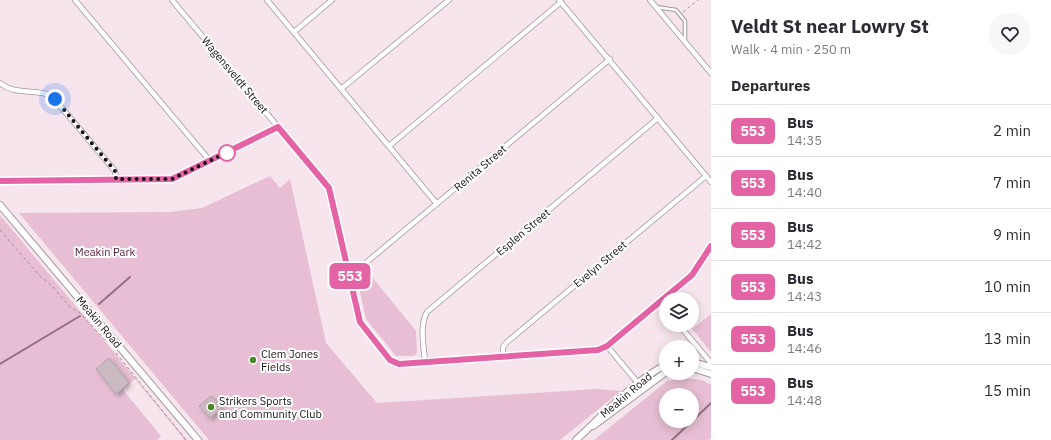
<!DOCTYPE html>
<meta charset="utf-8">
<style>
:root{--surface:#fff;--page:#f7f7f7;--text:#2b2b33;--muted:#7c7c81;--line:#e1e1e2}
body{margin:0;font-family:"IBM Plex Sans",sans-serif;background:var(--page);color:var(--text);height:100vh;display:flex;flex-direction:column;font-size:15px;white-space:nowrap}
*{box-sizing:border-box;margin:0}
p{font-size:13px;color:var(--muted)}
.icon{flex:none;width:22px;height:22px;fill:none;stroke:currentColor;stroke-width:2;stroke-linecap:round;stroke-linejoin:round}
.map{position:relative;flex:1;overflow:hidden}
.sheet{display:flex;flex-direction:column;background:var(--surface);width:340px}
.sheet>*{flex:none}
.badge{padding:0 8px;border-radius:6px;font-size:14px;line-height:26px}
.tools{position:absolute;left:659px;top:292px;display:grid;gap:8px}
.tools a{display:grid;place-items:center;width:40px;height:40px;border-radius:50%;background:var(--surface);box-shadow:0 2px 10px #0003;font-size:20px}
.you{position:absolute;width:20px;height:20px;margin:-10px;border:3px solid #fff;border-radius:50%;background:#1a73e8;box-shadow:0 0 0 6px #1a73e833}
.map>.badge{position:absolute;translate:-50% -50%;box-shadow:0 0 0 2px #fff}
h2{padding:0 20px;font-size:15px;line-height:36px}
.round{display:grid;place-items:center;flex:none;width:42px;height:42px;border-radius:21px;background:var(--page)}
.overview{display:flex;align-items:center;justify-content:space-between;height:68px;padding:0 20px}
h1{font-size:19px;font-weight:700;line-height:30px}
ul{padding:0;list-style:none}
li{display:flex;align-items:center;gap:12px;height:52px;padding:0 20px;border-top:1px solid var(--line)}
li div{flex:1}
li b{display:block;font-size:15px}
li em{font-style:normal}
li .badge{min-width:44px;font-weight:700;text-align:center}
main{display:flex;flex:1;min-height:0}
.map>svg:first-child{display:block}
</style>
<main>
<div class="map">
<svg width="711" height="440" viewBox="0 0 711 440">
<defs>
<filter id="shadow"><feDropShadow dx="2.5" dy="2.5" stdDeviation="2" flood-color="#0004"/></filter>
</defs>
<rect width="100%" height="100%" fill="#f7e5ee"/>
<!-- green -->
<g fill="#e7bed3" fill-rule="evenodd">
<path d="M270,176L280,188L290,179L326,343L377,403L596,389L621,391L560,440H209L19,213L171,212L202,208ZM211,396L222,408L210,418L199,406Z"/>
<path d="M0,215L187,440H183L184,439L135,379L123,390L161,436L157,440H0ZM109,358L129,382L116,394L96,370Z"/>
<polygon points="367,271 416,331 417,353 414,356 396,356 366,319 358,283 360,277"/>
<polygon points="711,314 711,352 692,329"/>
<path d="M685,378L702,380L711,385V438L708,440H594L667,381ZM666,395H692V421H666Z"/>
</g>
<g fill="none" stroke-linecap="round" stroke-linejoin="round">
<!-- stream -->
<g stroke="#947283" stroke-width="2">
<polyline points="99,304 130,277"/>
<polyline points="0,364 80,316"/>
<polyline points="672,440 711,403"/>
</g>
</g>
<!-- building -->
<g fill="#ccbac2" stroke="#b2a1a9" filter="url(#shadow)">
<polygon points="109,358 129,383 116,394 96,369"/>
<polygon points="211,396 222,408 210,418 199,406"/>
</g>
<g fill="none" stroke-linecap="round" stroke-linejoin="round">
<!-- service casing -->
<g stroke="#a5949c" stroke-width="4.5">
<polyline id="service" points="656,7 676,10 685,21 685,42"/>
</g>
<!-- minor casing -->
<g stroke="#a5949c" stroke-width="6">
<g id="minor">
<polyline points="75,0 210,161"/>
<polyline points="172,0 329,188 360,322 390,361 395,363 598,350 607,346 692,275 711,246"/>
<polyline points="267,0 437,204"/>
<polyline points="559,0 711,182"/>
<polyline points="650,0 711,73"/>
<polyline points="294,32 332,0"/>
<path d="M0,83C14,95 34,89 51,95L115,171L116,179"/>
<polyline points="341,89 449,0"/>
<polyline points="389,146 561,2"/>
<polyline points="0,181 172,179 278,127"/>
<polyline points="350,276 610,59"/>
<polyline points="659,302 666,310"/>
<polyline points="679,325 711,363"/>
<polyline points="607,346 643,389"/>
<polyline points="503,357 503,347 507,342 706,176"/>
<path d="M425,362C424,347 419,326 427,312L658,118"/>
</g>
</g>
<!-- tertiary casing -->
<g stroke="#a5949c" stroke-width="8">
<g id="tertiary">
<polyline points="0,205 198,440"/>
<polyline points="692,362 711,367"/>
<polyline points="692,368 711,374"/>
<polyline points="593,426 666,372"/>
<path d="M576,440C600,418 637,378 666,365"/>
</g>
</g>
<!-- path -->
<g stroke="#9f9198" stroke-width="1" stroke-dasharray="3 3" stroke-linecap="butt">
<polyline points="683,12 698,0"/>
<polyline points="0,230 39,275 53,287 70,307 79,312 107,342"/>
<polyline points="116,353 186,440"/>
</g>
<!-- service -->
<use href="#service" stroke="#fff" stroke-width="2.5"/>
<!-- minor -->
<use href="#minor" stroke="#fff" stroke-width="4.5"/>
<!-- tertiary -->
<use href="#tertiary" stroke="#fff" stroke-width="6"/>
</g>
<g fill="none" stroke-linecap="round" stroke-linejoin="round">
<!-- line casing -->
<g stroke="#fff" stroke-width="9">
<polyline id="line" points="0,181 172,179 278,127 329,188 360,322 390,360 399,364 598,350 607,346 692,275 711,246"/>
</g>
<!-- line -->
<use href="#line" stroke="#e463a4" stroke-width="6"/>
<!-- walk -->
<polyline stroke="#191316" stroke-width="4" stroke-dasharray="0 7.2" points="55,99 115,171 116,179 172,179 228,152 227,153"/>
</g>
<!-- markers -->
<circle fill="#fff" stroke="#e463a4" stroke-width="2" cx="227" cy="153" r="8"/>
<g fill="#498828" stroke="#fff" stroke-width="1.5">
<circle cx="253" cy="360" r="4"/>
<circle cx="211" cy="407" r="4"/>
</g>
<g text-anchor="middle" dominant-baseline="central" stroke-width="4" stroke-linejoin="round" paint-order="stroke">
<!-- street labels -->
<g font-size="11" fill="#191316" stroke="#fff">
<text transform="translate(235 75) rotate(50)">Wagensveldt Street</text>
<text transform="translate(480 168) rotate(-40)">Renita Street</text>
<text transform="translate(523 232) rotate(-40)">Esplen Street</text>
<text transform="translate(600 264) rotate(-40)">Evelyn Street</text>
<text transform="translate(99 322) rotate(50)">Meakin Road</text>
<text transform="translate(626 395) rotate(-40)">Meakin Road</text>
</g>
<!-- park labels -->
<g font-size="11" fill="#521b3c" stroke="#fff">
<text x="105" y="252">Meakin Park</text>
</g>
<!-- poi labels -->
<g font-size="11" fill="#191316" stroke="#fff" text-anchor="start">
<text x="261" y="354">Clem Jones<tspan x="261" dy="13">Fields</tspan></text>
<text x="219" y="401">Strikers Sports<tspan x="219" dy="13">and Community Club</tspan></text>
</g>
</g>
</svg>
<div class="tools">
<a><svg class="icon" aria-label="layers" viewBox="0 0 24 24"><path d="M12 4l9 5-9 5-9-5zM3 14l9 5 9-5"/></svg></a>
<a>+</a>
<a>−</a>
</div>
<div class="you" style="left:55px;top:99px"></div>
<b class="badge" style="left:350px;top:276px;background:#e463a4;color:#fff">553</b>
</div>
<section class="sheet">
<div class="overview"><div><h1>Veldt St near Lowry St</h1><p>Walk · 4 min · 250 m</p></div><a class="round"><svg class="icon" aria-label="heart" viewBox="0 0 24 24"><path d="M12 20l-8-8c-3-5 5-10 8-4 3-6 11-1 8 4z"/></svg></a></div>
<h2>Departures</h2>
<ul>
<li><span class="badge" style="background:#e463a4;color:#fff">553</span><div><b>Bus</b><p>14:35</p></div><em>2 min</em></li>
<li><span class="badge" style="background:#e463a4;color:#fff">553</span><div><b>Bus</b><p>14:40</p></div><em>7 min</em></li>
<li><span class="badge" style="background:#e463a4;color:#fff">553</span><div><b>Bus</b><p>14:42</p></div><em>9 min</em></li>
<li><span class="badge" style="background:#e463a4;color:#fff">553</span><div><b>Bus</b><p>14:43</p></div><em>10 min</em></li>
<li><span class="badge" style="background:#e463a4;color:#fff">553</span><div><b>Bus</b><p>14:46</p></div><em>13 min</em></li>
<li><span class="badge" style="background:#e463a4;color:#fff">553</span><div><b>Bus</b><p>14:48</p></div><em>15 min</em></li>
</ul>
</section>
</main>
